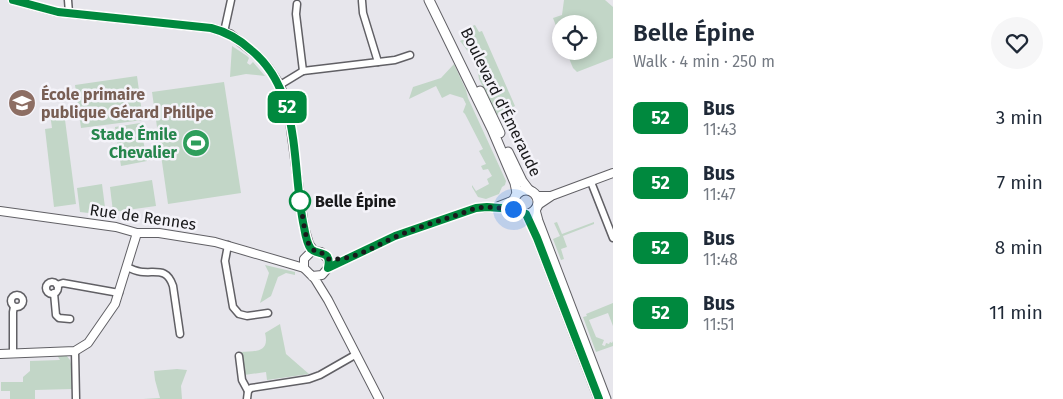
<!DOCTYPE html>
<meta charset="utf-8">
<style>
:root{--surface:#fff;--page:#f6f6f7;--text:#1f2937;--muted:#747a83}
body{margin:0;font-family:"Fira Sans",sans-serif;background:var(--page);color:var(--text);height:100vh;display:flex;flex-direction:column;font-size:19px;white-space:nowrap}
*{box-sizing:border-box;margin:0}
p{font-size:16px;color:var(--muted)}
.icon{flex:none;width:28px;height:28px;fill:none;stroke:currentColor;stroke-width:2;stroke-linecap:round;stroke-linejoin:round}
.map{position:relative;flex:1;overflow:hidden}
.side{display:flex;flex-direction:column;background:var(--surface);width:450px}
.side>*{flex:none}
.badge{padding:0 10px;border-radius:8px;font-size:18px;line-height:32px}
.fabs{position:absolute;left:552px;top:15px;display:grid;gap:10px}
.fabs a{display:grid;place-items:center;width:45px;height:45px;border-radius:50%;background:var(--surface);box-shadow:0 2px 8px #0003;font-size:25px}
.you{position:absolute;width:25px;height:25px;margin:-12px;border:4px solid #fff;border-radius:50%;background:#1a73e8;box-shadow:0 0 0 8px #1a73e833}
.map>.badge{position:absolute;translate:-50% -50%;box-shadow:0 0 0 2px #fff}
.round{display:grid;place-items:center;flex:none;width:52px;height:52px;border-radius:26px;background:var(--page)}
.headline{display:flex;align-items:center;justify-content:space-between;height:85px;padding:0 20px}
h1{font-size:24px;font-weight:600;line-height:38px}
ul{padding:0;list-style:none}
li{display:flex;align-items:center;gap:15px;height:65px;padding:0 20px}
li div{flex:1}
li b{display:block;font-size:19px}
li em{font-style:normal}
li .badge{min-width:55px;font-weight:700;text-align:center}
main{display:flex;flex:1;min-height:0}
.map>svg:first-child{display:block}
</style>
<main>
<div class="map">
<svg width="613" height="399" viewBox="0 0 613 399">
<rect width="100%" height="100%" fill="#e7e6ec"/>
<!-- green -->
<g fill="#c2d6c7">
<polygon points="564,0 605,0 613,7 613,58 577,72 573,68 566,51 589,51 589,24 561,24 561,39 553,18 562,15"/>
<path d="M475,25L479,32L482,31L515,106L497,115L479,79C478,66 468,51 460,41L468,37L469,27Z"/>
<polygon points="232,46 247,56 249,58 247,63 250,65 253,62 265,76 246,74 230,77"/>
<polygon points="454,64 466,90 468,98 506,181 505,185 502,187 499,194 486,199 478,197 472,187 472,185 476,191 489,184 487,179 492,176 488,169 483,170 481,166 486,164 479,151 483,149 465,114 463,112 466,104 463,98 450,94 442,98 436,86 409,99 413,87 441,78"/>
<polygon points="137,76 143,120 81,128 75,85"/>
<polygon points="224,82 241,193 168,204 152,92"/>
<polygon points="64,112 76,204 54,207 45,129 52,128 50,114"/>
<polygon points="140,123 147,161 121,166 115,127"/>
<polygon points="152,180 156,206 113,212 110,187"/>
<polygon points="102,184 106,215 80,212 77,188"/>
<polygon points="557,222 562,234 594,222 594,224 563,236 567,247 561,249 564,259 561,260 553,239 560,236 554,223"/>
<polygon points="265,265 295,272 295,275 286,273 278,277 271,296 260,303 269,273"/>
<polygon points="613,303 613,326 608,313 589,320 596,337 604,340 602,345 605,346 606,343 609,344 610,342 612,343 613,341 613,346 596,352 583,317 587,316 586,314"/>
<path d="M280,324L286,354L309,374L267,380L266,372L244,375L241,352C255,351 270,353 265,333Z"/>
<polygon points="57,355 66,355 70,360 71,364 72,389 35,390 35,399 10,399 10,391 1,391 1,382 23,382 23,377 30,371 30,361 60,360"/>
<polygon points="177,369 187,370 181,386 182,399 143,399 160,398 155,380 154,371"/>
</g>
<g fill="none" stroke-linecap="round" stroke-linejoin="round">
<!-- minor casing -->
<g stroke="#616065" stroke-width="9">
<g id="minor">
<polyline points="68,0 69,13"/>
<polyline points="362,1 363,13 378,62"/>
<polyline points="297,4 296,14 303,71"/>
<polyline points="224,32 231,0"/>
<polyline points="280,85 303,71 395,60 410,55"/>
<polyline points="591,182 613,238"/>
<polyline points="228,245 225,261 233,307 239,314 247,316 268,313"/>
<path d="M127,267C132,269 137,272 143,272C157,273 167,268 173,286L180,334"/>
<circle cx="52" cy="288" r="6"/>
<polyline points="57,285 63,283 119,293"/>
<polyline points="54,293 56,315 59,318 70,319"/>
<circle cx="17" cy="301" r="6"/>
<polyline points="75,351 76,399"/>
<polyline points="13,353 13,312 14,307"/>
<polyline points="239,356 242,380 248,391"/>
<polyline points="247,399 248,391 251,388 309,379 320,375 355,355"/>
</g>
</g>
<!-- tertiary casing -->
<g stroke="#616065" stroke-width="10">
<g id="tertiary">
<polyline points="13,0 57,12 211,28 230,34 258,56 268,67 280,85 286,102 290,122 304,227 309,244 314,251"/>
<polyline points="537,196 551,196 613,173"/>
<polyline points="538,205 550,197"/>
<polyline points="499,206 514,200"/>
<polyline points="0,211 116,227 137,233 159,233 215,242 304,268"/>
<polyline points="328,268 395,236 476,208 495,207 517,209"/>
<polyline points="312,276 322,275 328,268 328,259 321,252 312,251 304,259 304,268 315,279 328,300 379,399"/>
<polyline points="0,354 75,351 88,343 115,304 137,233"/>
</g>
</g>
<!-- secondary casing -->
<g stroke="#616065" stroke-width="11">
<g id="secondary">
<polyline points="429,0 492,129 515,183 517,193"/>
<polyline points="480,91 500,133"/>
<polyline points="508,152 522,181 528,189"/>
<circle cx="526" cy="202" r="12"/>
<polyline points="535,210 538,221 606,399"/>
<polyline points="526,214 532,224 599,399"/>
</g>
</g>
<!-- minor -->
<use href="#minor" stroke="#fff" stroke-width="6"/>
<!-- tertiary -->
<use href="#tertiary" stroke="#fff" stroke-width="8"/>
<!-- secondary -->
<use href="#secondary" stroke="#fff" stroke-width="9"/>
</g>
<g fill="none" stroke-linecap="round" stroke-linejoin="round">
<!-- line casing -->
<g stroke="#fff" stroke-width="11">
<path id="line" d="M13,0L58,12L211,28C227,32 239,39 251,50C303,92 291,168 304,227C305,233 307,244 311,249C318,256 332,249 328,268L395,236L476,208L487,207L513,209L526,214L537,238L599,399"/>
</g>
<!-- line -->
<use href="#line" stroke="#00893e" stroke-width="8"/>
<!-- walk -->
<path stroke="#19191b" stroke-width="5" stroke-dasharray="0 9" d="M300,201V200C302,209 305,244 312,249C318,254 322,250 328,259C355,262 382,241 407,232C430,223 453,217 476,208L487,207L513,209"/>
</g>
<!-- icons -->
<defs>
<g id="school-disc" transform="scale(1.4375)"><circle r="9.5" fill="#8d6e63" stroke="#f4f3f9"/><path d="M0-5L7-2L0 1L-7-2ZM-4 1L0 2.5L4 1V4Q0 6-4 4Z" fill="#fff"/></g>
<g id="stadium-disc" transform="scale(1.4375)"><circle r="9.5" fill="#2e9e5b" stroke="#f4f3f9"/><path d="M0-5a6.5 5 0 1 0 0 10a6.5 5 0 1 0 0-10ZM-3.5-1.8h7v3.6h-7Z" fill="#fff"/></g>
</defs>
<g fill-rule="evenodd">
<use href="#school-disc" x="22" y="103"/>
<use href="#stadium-disc" x="196" y="143"/>
</g>
<!-- markers -->
<circle fill="#fff" stroke="#00893e" stroke-width="2.5" cx="300" cy="201" r="10"/>
<g text-anchor="middle" dominant-baseline="central" stroke-width="5" stroke-linejoin="round" paint-order="stroke">
<!-- education labels -->
<g font-size="16" font-weight="bold" fill="#785e54" stroke="#f4f3f9" text-anchor="start">
<text x="41" y="94">École primaire<tspan x="41" dy="18">publique Gérard Philipe</tspan></text>
</g>
<!-- street labels -->
<g font-size="16" fill="#19191b" stroke="#f4f3f9">
<text transform="translate(501 102) rotate(64)">Boulevard d'Émeraude</text>
<text transform="translate(143 217) rotate(8)">Rue de Rennes</text>
</g>
<!-- leisure labels -->
<g font-size="16" font-weight="bold" fill="#27864d" stroke="#f4f3f9" text-anchor="end">
<text x="177" y="134">Stade Émile<tspan x="177" dy="18">Chevalier</tspan></text>
</g>
<!-- stop labels -->
<g font-size="16" font-weight="bold" fill="#19191b" stroke="#f4f3f9" text-anchor="start">
<text x="315" y="201">Belle Épine</text>
</g>
</g>
</svg>
<div class="fabs">
<a><svg class="icon" aria-label="locate" viewBox="0 0 24 24"><circle cx="12" cy="12" r="6"/><path d="M12 2v4M12 18v4M2 12h4M18 12h4"/></svg></a>
</div>
<div class="you" style="left:513px;top:209px"></div>
<b class="badge" style="left:287px;top:107px;background:#00893e;color:#fff">52</b>
</div>
<section class="side">
<div class="headline"><div><h1>Belle Épine</h1><p>Walk · 4 min · 250 m</p></div><a class="round"><svg class="icon" aria-label="heart" viewBox="0 0 24 24"><path d="M12 20l-8-8c-3-5 5-10 8-4 3-6 11-1 8 4z"/></svg></a></div>
<ul>
<li><span class="badge" style="background:#00893e;color:#fff">52</span><div><b>Bus</b><p>11:43</p></div><em>3 min</em></li>
<li><span class="badge" style="background:#00893e;color:#fff">52</span><div><b>Bus</b><p>11:47</p></div><em>7 min</em></li>
<li><span class="badge" style="background:#00893e;color:#fff">52</span><div><b>Bus</b><p>11:48</p></div><em>8 min</em></li>
<li><span class="badge" style="background:#00893e;color:#fff">52</span><div><b>Bus</b><p>11:51</p></div><em>11 min</em></li>
</ul>
</section>
</main>
